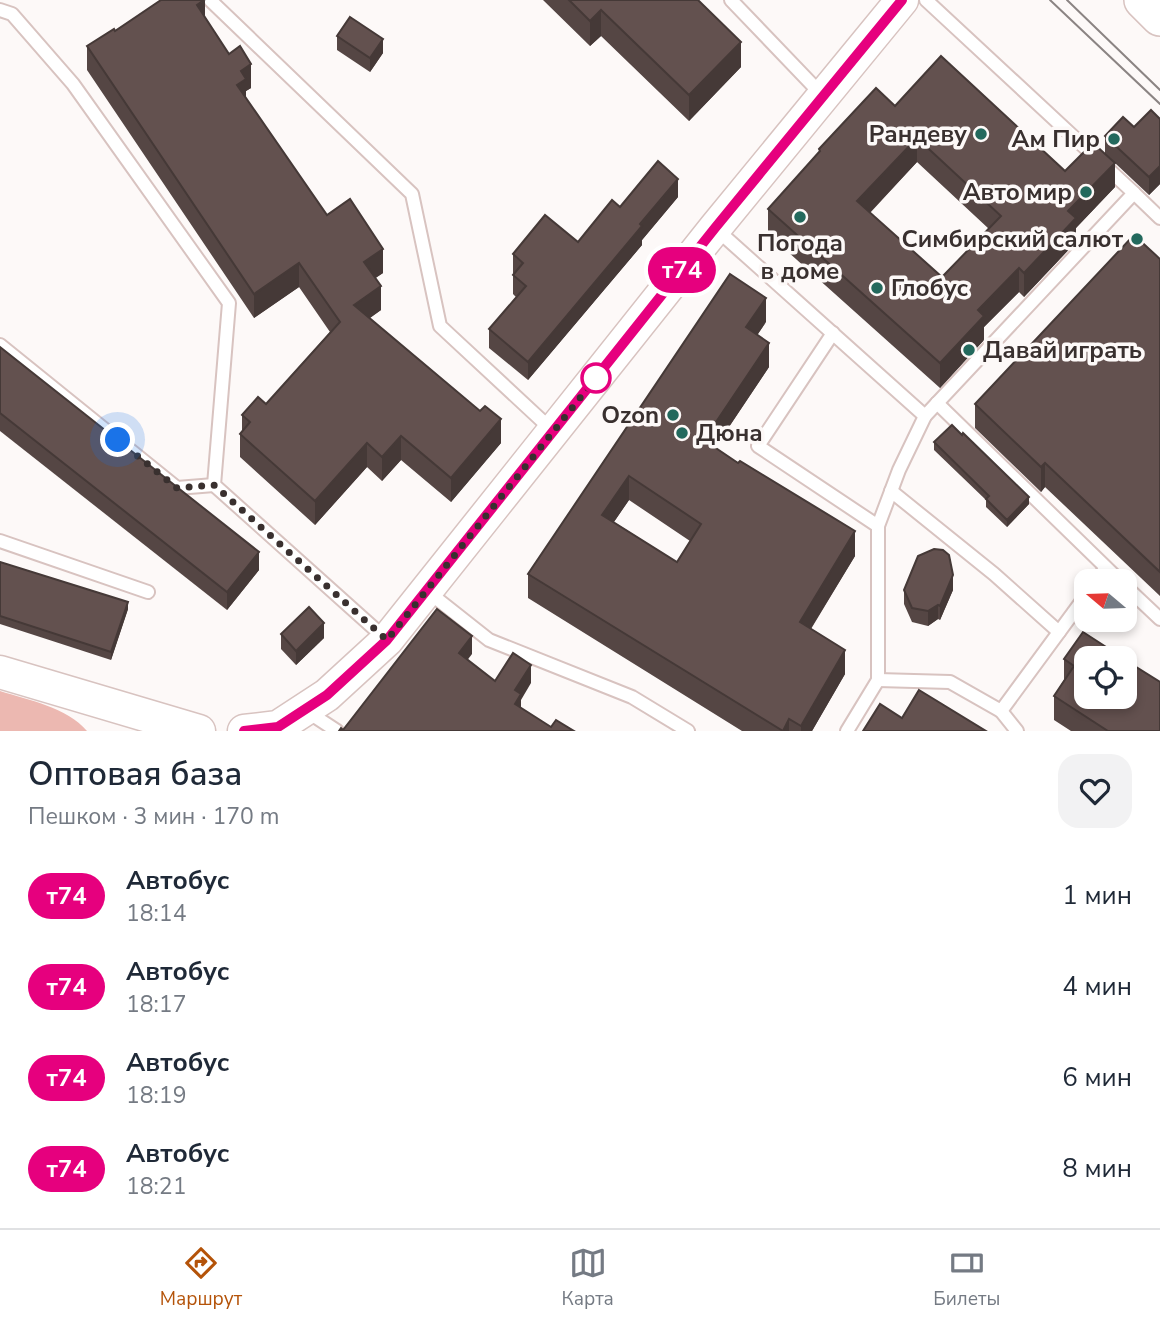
<!DOCTYPE html>
<html lang="ru">
<meta charset="utf-8">
<style>
:root{--surface:#fff;--page:#f2f2f3;--text:#1f2937;--muted:#747a83;--line:#e0e1e3;--accent:#b45309}
body{margin:0;font-family:"Nunito Sans",sans-serif;background:var(--page);color:var(--text);height:100vh;display:flex;flex-direction:column;font-size:26px;white-space:nowrap}
*{box-sizing:border-box;margin:0}
p{font-size:23px;color:var(--muted)}
.icon{flex:none;width:38px;height:38px;fill:none;stroke:currentColor;stroke-width:2;stroke-linecap:round;stroke-linejoin:round}
.map{position:relative;height:731px;overflow:hidden}
.side{display:flex;flex-direction:column;background:var(--surface);flex:1}
.side>*{flex:none}
.badge{padding:0 14px;border-radius:23px;font-size:24px;line-height:46px}
.needle{width:46px;rotate:289deg}
.tools{position:absolute;left:1074px;top:569px;display:grid;gap:14px}
.tools a{display:grid;place-items:center;width:63px;height:63px;border-radius:14px;background:var(--surface);box-shadow:0 4px 10px #0003;font-size:35px}
.you{position:absolute;width:35px;height:35px;margin:-18px;border:5px solid #fff;border-radius:50%;background:#1a73e8;box-shadow:0 0 0 10px #1a73e833}
.map>.badge{position:absolute;translate:-50% -50%;box-shadow:0 0 0 4px #fff}
.round{display:grid;place-items:center;flex:none;width:74px;height:74px;border-radius:21px;background:var(--page)}
.head{display:flex;align-items:center;justify-content:space-between;height:119px;padding:0 28px}
h1{font-size:33px;font-weight:600;line-height:52px}
ul{padding:0;list-style:none}
li{display:flex;align-items:center;gap:21px;height:91px;padding:0 28px}
li div{flex:1}
li b{display:block;font-size:26px}
li em{font-style:normal}
li .badge{min-width:77px;font-weight:700;text-align:center}
.menu{display:flex;justify-content:space-around;align-items:center;height:98px;border-top:2px solid var(--line);background:var(--surface);font-size:19px;color:var(--muted)}
.menu a{display:grid;justify-items:center;gap:4px}
.menu .on{color:var(--accent)}
.map>svg:first-child{display:block}
</style>
<div class="map">
<svg width="1160" height="731" viewBox="0 0 1160 731">
<rect width="100%" height="100%" fill="#fdf9f8"/>
<!-- forest -->
<path fill="#ecb8b1" d="M0,691C28,700 67,707 87,731H0Z"/>
<g fill="none" stroke-linecap="round" stroke-linejoin="round">
<!-- lane casing -->
<g stroke="#d8c3c0" stroke-width="16">
<g id="lane">
<polyline points="210,0 412,194 440,326 553,431"/>
<polyline points="731,0 823,96"/>
<polyline points="0,10 12,14 73,84 229,303 214,485 387,640"/>
<polyline points="1134,193 1160,218"/>
<polyline points="715,228 925,416"/>
<polyline points="833,333 758,446 878,526"/>
<polyline points="0,345 177,488 214,485"/>
<polyline points="937,403 1120,581"/>
<polyline points="891,491 994,574 1059,632"/>
<polyline points="0,541 148,592"/>
<polyline points="1096,581 1106,568"/>
<polyline points="1125,586 1160,619"/>
<polyline points="427,591 489,640 632,697 688,731"/>
<polyline points="878,680 950,682 1001,711 1087,594"/>
<polyline points="305,710 337,731"/>
<polyline points="1001,711 1017,731"/>
<polyline points="847,731 878,680 878,526 899,470 925,416 1134,193 926,0"/>
</g>
</g>
<!-- secondary casing -->
<g stroke="#d8c3c0" stroke-width="35">
<g id="secondary">
<polyline points="0,672 199,731"/>
<polyline points="244,731 278,727 327,695 387,640 715,228 902,0"/>
</g>
</g>
<!-- primary casing -->
<g stroke="#d8c3c0" stroke-width="40">
<polyline id="primary" points="1143,0 1160,17"/>
</g>
<!-- lane -->
<use href="#lane" stroke="#fff" stroke-width="12"/>
<!-- secondary -->
<use href="#secondary" stroke="#fff" stroke-width="32"/>
<!-- primary -->
<use href="#primary" stroke="#fff" stroke-width="37"/>
<!-- tram -->
<g stroke="#8b8483" stroke-width="2">
<polyline points="1050,0 1160,104"/>
<polyline points="1067,0 1160,90"/>
</g>
</g>
<!-- wall -->
<g fill="#554644" fill-rule="evenodd">
<polygon points="543,0 698,0 741,67 689,121 601,36 590,46"/>
<polygon points="205,17 251,88 246,91 246,98 327,215 383,273 375,278 381,310 370,318 501,443 451,502 401,460 382,481 367,467 315,525 240,457 240,434 242,431 242,415 266,404 330,332 299,287 254,318 87,70 87,46 115,31"/>
<polygon points="337,36 383,53 370,72 337,50"/>
<path d="M895,106L1065,171L1105,154V136L1160,119V184L1149,195L1115,163V187L1076,228V242L1024,297L1019,292L984,327V340L940,388L768,234V209L819,153V149ZM917,162L989,229L942,277L870,213Z"/>
<polygon points="678,197 642,240 642,245 528,380 489,348 489,329 516,297 513,294 513,275 514,274 513,273 513,254 578,242 620,207"/>
<polygon points="1160,259 1160,596 1045,487 1041,492 975,428 975,404"/>
<path d="M766,322L757,335L769,367L715,448L855,556L811,629L845,674L812,731H742L528,598V574ZM629,500L690,541L677,562L614,522Z"/>
<polygon points="0,347 259,570 227,610 0,431"/>
<polygon points="934,442 1029,504 1007,527 986,507 986,500 934,450"/>
<polygon points="0,562 128,609 111,660 0,624"/>
<polygon points="904,590 953,590 940,620 938,619 928,626 912,622 904,604"/>
<polygon points="281,634 324,638 296,665 281,649"/>
<polygon points="1064,659 1160,682 1160,731 1071,731 1054,720 1054,696 1064,680"/>
</g>
<!-- shaded-wall -->
<g fill="#453937">
<polygon points="205,0 205,24 197,5"/>
<polygon points="601,10 601,36 590,46 590,21"/>
<polygon points="383,39 383,53 370,72 370,58"/>
<polygon points="741,42 741,67 689,121 689,95"/>
<polygon points="251,64 251,88 246,91 246,103 237,85 241,71"/>
<polygon points="917,138 917,162 857,226 857,201"/>
<polygon points="1115,163 1115,187 1076,228 1076,242 1024,297 1024,273 1068,211"/>
<polygon points="1160,166 1160,184 1149,195 1149,177"/>
<polygon points="678,179 678,197 642,240 642,245 528,380 528,362"/>
<polygon points="383,249 383,273 364,286 364,262"/>
<polygon points="299,263 299,287 254,318 254,294"/>
<polygon points="1019,268 1019,292 984,327 984,340 940,388 940,363 978,310"/>
<polygon points="381,286 381,310 354,329 354,305"/>
<polygon points="766,298 766,322 746,352 746,327"/>
<polygon points="769,343 769,367 704,464 704,440"/>
<polygon points="501,419 501,443 451,502 451,478"/>
<polygon points="401,436 401,460 382,481 382,457"/>
<polygon points="367,443 367,467 315,525 315,501"/>
<polygon points="1045,463 1045,487 1041,492 1041,467"/>
<polygon points="629,476 629,500 602,539 602,515"/>
<polygon points="1029,497 1029,504 1007,527 1007,520"/>
<polygon points="855,531 855,556 800,646 800,622"/>
<polygon points="259,552 259,570 227,610 227,592"/>
<polygon points="953,575 953,590 940,620 940,606"/>
<polygon points="128,602 128,609 111,660 111,652"/>
<polygon points="938,605 938,619 928,626 928,611"/>
<polygon points="324,623 324,638 296,665 296,651"/>
<polygon points="472,636 472,654 459,671 459,653"/>
<polygon points="845,650 845,674 812,731 801,731 801,726"/>
<polygon points="531,665 531,683 521,700 521,712 515,722 515,690"/>
<polygon points="789,719 789,731 783,731"/>
</g>
<!-- building -->
<g fill="#63514f" stroke="#453937" stroke-width="2" fill-rule="evenodd">
<polygon points="161,0 204,0 197,5 229,54 240,46 251,64 241,71 246,79 237,85 327,215 350,199 383,249 364,262 381,286 354,305 480,411 485,406 501,419 451,478 401,436 382,457 367,443 315,501 240,434 250,422 242,415 258,397 266,404 340,322 299,263 254,294 87,46 114,29 115,31"/>
<polygon points="569,0 698,0 741,42 689,95 601,10 590,21"/>
<polygon points="350,17 383,39 370,58 337,36"/>
<path d="M941,56L1065,171L1093,143L1115,163L1068,211L1076,218L1024,273L1019,268L978,310L984,316L940,363L768,209L820,151L819,149L876,88L895,106ZM917,138L1001,216L942,277L857,201Z"/>
<polygon points="1151,110 1160,119 1160,166 1149,177 1105,136 1123,117 1134,127"/>
<polygon points="658,161 678,179 640,224 642,226 528,362 489,329 526,286 513,275 523,263 513,254 545,215 578,242 612,200 620,207"/>
<polygon points="1134,235 1160,259 1160,572 1045,463 1041,467 975,404"/>
<path d="M730,274L766,298L746,327L769,343L704,440L738,463L740,461L855,531L800,622L845,650L801,726L789,719L783,731L528,574ZM629,476L701,524L677,562L602,515Z"/>
<polygon points="0,347 259,552 227,592 0,413"/>
<polygon points="952,425 962,435 963,433 1029,497 1007,520 986,499 989,496 934,442"/>
<polygon points="934,549 943,550 949,555 953,575 940,606 938,605 928,611 912,608 904,590 918,556"/>
<polygon points="0,562 128,602 111,652 0,616"/>
<polygon points="309,607 324,623 296,651 281,634"/>
<polygon points="437,609 472,636 459,653 495,681 513,653 531,665 515,690 521,694 515,704 551,727 556,720 574,731 339,731 341,728 343,730"/>
<polygon points="1083,632 1123,658 1087,658 1087,696 1125,696 1125,660 1160,682 1160,731 1108,731 1054,696 1074,666 1064,659"/>
<polygon points="919,690 986,731 863,731 880,704 902,718"/>
</g>
<g fill="none" stroke-linecap="round" stroke-linejoin="round">
<!-- line casing -->
<g stroke="#fff" stroke-width="16">
<polyline id="line" points="244,731 278,727 327,695 387,640 715,228 902,0"/>
</g>
<!-- line -->
<use href="#line" stroke="#e6007e" stroke-width="10"/>
<!-- walk -->
<polyline stroke="#39302f" stroke-width="7" stroke-dasharray="0 12.6" points="118,440 177,488 214,485 387,640 596,378"/>
</g>
<!-- markers -->
<g fill="#23695d" stroke="#fdf9f8" stroke-width="2.5">
<circle cx="981" cy="134" r="7"/>
<circle cx="1114" cy="139" r="7"/>
<circle cx="1086" cy="192" r="7"/>
<circle cx="800" cy="217" r="7"/>
<circle cx="1137" cy="239" r="7"/>
<circle cx="877" cy="288" r="7"/>
<circle cx="969" cy="350" r="7"/>
<circle cx="673" cy="415" r="7"/>
<circle cx="682" cy="433" r="7"/>
</g>
<circle fill="#fff" stroke="#e6007e" stroke-width="3.5" cx="596" cy="378" r="14"/>
<g text-anchor="middle" dominant-baseline="central" stroke-width="7" stroke-linejoin="round" paint-order="stroke">
<!-- poi labels -->
<g font-size="24" font-weight="bold" fill="#39302f" stroke="#fdf9f8" text-anchor="end">
<text x="967" y="134">Рандеву</text>
<text x="1100" y="139">Ам Пир</text>
<text x="1072" y="192">Авто мир</text>
<text x="1123" y="239">Симбирский салют</text>
<text x="800" y="243" text-anchor="middle">Погода<tspan x="800" dy="28">в доме</tspan></text>
<text x="891" y="288" text-anchor="start">Глобус</text>
<text x="983" y="350" text-anchor="start">Давай играть</text>
<text x="659" y="415">Ozon</text>
<text x="696" y="433" text-anchor="start">Дюна</text>
</g>
</g>
</svg>
<div class="tools">
<a><svg class="needle" viewBox="-14 -14 28 28"><path d="M0-13l5 13h-10z" fill="#e53935"/><path d="M0 13l5-13h-10z" fill="#747a83"/></svg></a>
<a><svg class="icon" aria-label="locate" viewBox="0 0 24 24"><circle cx="12" cy="12" r="6"/><path d="M12 2v4M12 18v4M2 12h4M18 12h4"/></svg></a>
</div>
<div class="you" style="left:118px;top:440px"></div>
<b class="badge" style="left:682px;top:270px;background:#e6007e;color:#fff">т74</b>
</div>
<section class="side">
<div class="head"><div><h1>Оптовая база</h1><p>Пешком · 3 мин · 170 m</p></div><a class="round"><svg class="icon" aria-label="heart" viewBox="0 0 24 24"><path d="M12 20l-8-8c-3-5 5-10 8-4 3-6 11-1 8 4z"/></svg></a></div>
<ul>
<li><span class="badge" style="background:#e6007e;color:#fff">т74</span><div><b>Автобус</b><p>18:14</p></div><em>1 мин</em></li>
<li><span class="badge" style="background:#e6007e;color:#fff">т74</span><div><b>Автобус</b><p>18:17</p></div><em>4 мин</em></li>
<li><span class="badge" style="background:#e6007e;color:#fff">т74</span><div><b>Автобус</b><p>18:19</p></div><em>6 мин</em></li>
<li><span class="badge" style="background:#e6007e;color:#fff">т74</span><div><b>Автобус</b><p>18:21</p></div><em>8 мин</em></li>
</ul>
</section>
<nav class="menu">
<a class="on"><svg class="icon" aria-label="directions" viewBox="0 0 24 24"><path d="M12 3l9 9-9 9-9-9zM9 14v-3h6M13 9l2 2-2 2"/></svg>Маршрут</a>
<a><svg class="icon" aria-label="map" viewBox="0 0 24 24"><path d="M3 6l6-2 6 2 6-2v14l-6 2-6-2-6 2zM9 4v14M15 6v14"/></svg>Карта</a>
<a><svg class="icon" aria-label="tickets" viewBox="0 0 24 24"><path d="M3 7h18v10H3zM15 7v10"/></svg>Билеты</a>
</nav>
